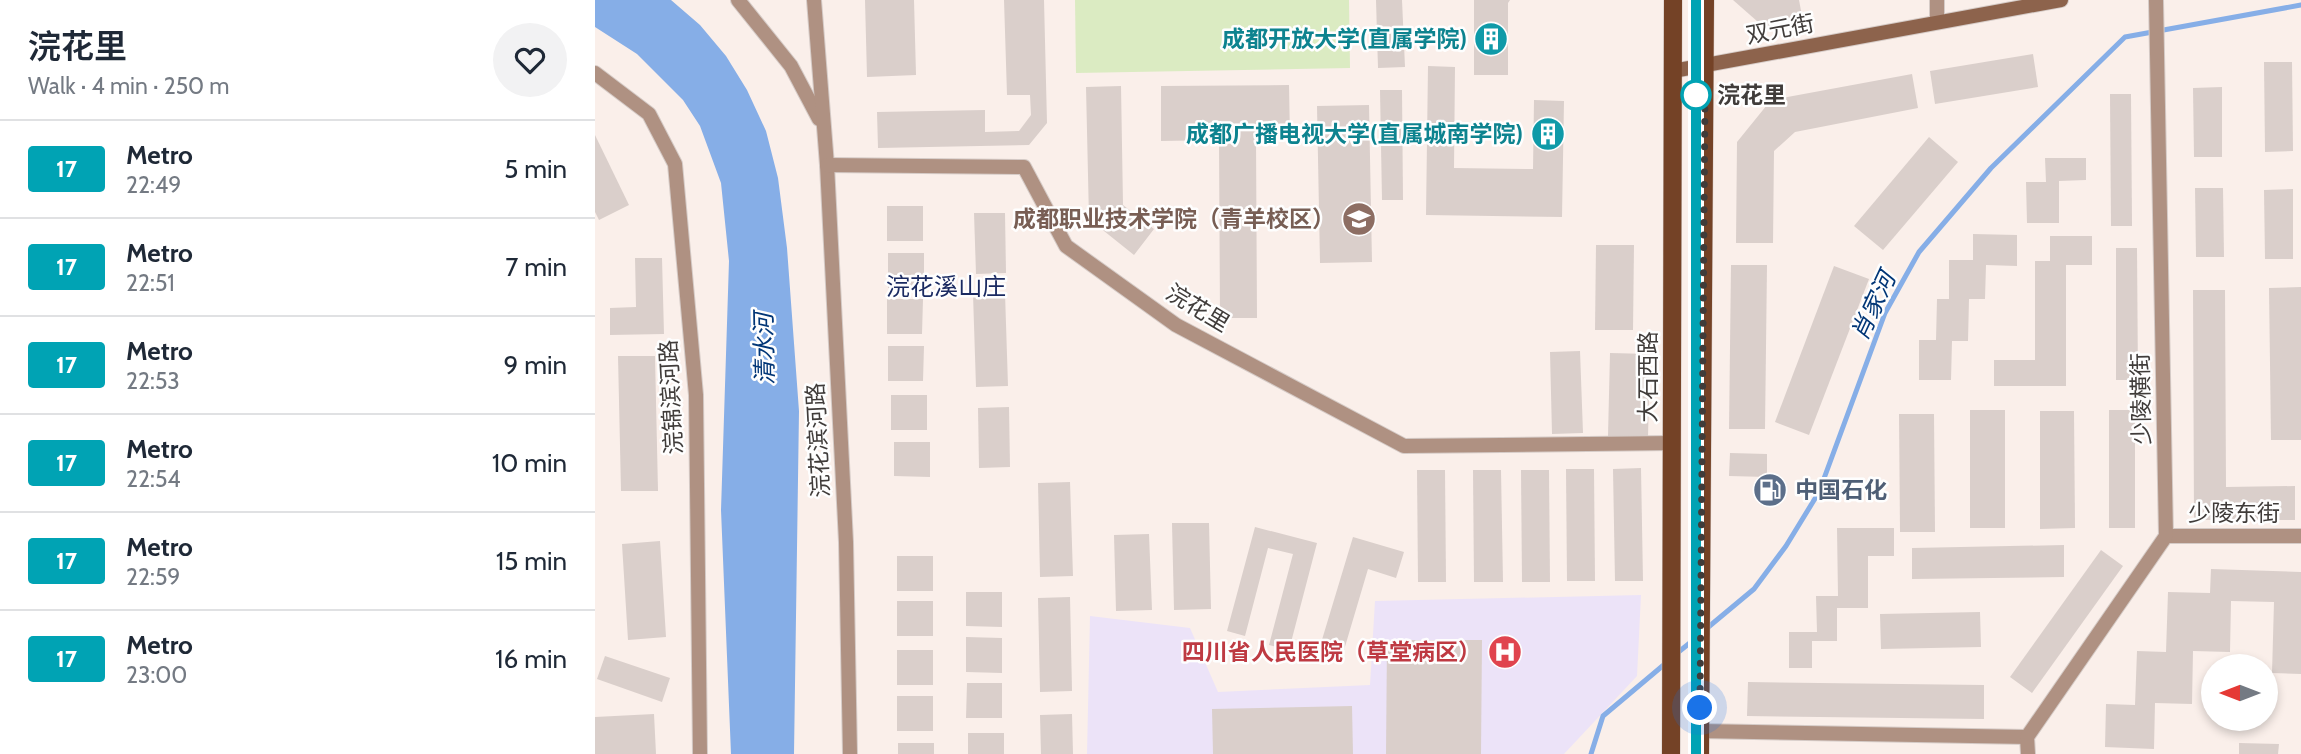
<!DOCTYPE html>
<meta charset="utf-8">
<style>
:root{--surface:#fff;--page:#f2f2f3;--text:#1f2937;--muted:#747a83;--line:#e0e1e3}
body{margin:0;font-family:Cabin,"Noto Sans SC",sans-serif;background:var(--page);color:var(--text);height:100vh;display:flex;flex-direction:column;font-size:26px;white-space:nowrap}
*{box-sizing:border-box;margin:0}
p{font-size:23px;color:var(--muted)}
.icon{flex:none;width:38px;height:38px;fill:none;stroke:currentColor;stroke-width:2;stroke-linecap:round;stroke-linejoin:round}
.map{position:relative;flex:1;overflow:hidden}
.sheet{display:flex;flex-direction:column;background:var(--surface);width:595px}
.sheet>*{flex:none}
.badge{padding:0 14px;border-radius:5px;font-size:24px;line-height:46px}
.needle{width:46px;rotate:270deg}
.controls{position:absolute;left:1606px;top:654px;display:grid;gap:14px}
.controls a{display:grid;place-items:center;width:77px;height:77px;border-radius:50%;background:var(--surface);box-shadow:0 4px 10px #0003;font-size:35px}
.you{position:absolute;width:35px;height:35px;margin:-18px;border:5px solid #fff;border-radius:50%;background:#1a73e8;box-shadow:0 0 0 10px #1a73e833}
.map>.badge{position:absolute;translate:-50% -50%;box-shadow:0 0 0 4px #fff}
.round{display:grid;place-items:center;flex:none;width:74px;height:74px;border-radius:37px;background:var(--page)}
.headline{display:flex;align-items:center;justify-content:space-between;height:119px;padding:0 28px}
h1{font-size:33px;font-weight:600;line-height:52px}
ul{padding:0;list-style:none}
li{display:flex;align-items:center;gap:21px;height:98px;padding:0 28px;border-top:2px solid var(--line)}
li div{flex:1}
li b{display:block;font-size:26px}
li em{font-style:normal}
li .badge{min-width:77px;font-weight:700;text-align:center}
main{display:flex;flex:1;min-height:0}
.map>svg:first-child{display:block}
</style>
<main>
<section class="sheet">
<div class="headline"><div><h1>浣花里</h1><p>Walk · 4 min · 250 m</p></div><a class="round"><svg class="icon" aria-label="heart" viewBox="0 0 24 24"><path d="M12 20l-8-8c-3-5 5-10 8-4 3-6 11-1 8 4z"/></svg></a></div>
<ul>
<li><span class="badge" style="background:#00a3b4;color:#fff">17</span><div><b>Metro</b><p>22:49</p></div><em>5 min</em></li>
<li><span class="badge" style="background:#00a3b4;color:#fff">17</span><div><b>Metro</b><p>22:51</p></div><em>7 min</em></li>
<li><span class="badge" style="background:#00a3b4;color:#fff">17</span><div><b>Metro</b><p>22:53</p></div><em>9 min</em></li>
<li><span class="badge" style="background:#00a3b4;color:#fff">17</span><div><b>Metro</b><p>22:54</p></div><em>10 min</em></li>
<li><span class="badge" style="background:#00a3b4;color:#fff">17</span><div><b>Metro</b><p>22:59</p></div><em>15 min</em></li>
<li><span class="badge" style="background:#00a3b4;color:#fff">17</span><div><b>Metro</b><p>23:00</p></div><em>16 min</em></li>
</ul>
</section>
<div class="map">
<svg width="1706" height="754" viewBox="0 0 1706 754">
<rect width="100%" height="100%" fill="#faefea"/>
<!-- medical -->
<polygon fill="#ece3f8" points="1046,595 1042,676 969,754 492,754 495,616 595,628 623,692 775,685 780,601"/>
<!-- green -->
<polygon fill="#dbebc2" points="480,0 754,0 755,68 481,73"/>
<!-- water -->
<polygon fill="#86aee7" points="0,0 76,0 105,25 131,56 152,90 171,131 183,178 192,248 204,411 199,754 136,754 126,510 134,261 126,183 105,126 88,100 42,54 0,27"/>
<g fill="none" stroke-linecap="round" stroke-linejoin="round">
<!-- stream -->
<g stroke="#86aee7" stroke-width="5">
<polyline points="1111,629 1159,589 1191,546 1224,492 1290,313 1324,252 1396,168 1530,37 1706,5"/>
<polyline points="1081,654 1101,638"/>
<polyline points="996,754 1008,716 1071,663"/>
</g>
</g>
<!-- building -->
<g fill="#dacfcb">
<polygon points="270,0 319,0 321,75 272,77"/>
<polygon points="409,0 449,0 452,123 434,145 283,148 282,112 390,110 390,132 424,131 436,115 435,95 412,95"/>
<polygon points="781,0 807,0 810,67 783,68"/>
<polygon points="879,0 915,0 913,3 913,75 879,75"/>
<polygon points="1138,0 1204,0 1208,21 1171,29"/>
<polygon points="1438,54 1443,87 1340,104 1335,71"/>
<polygon points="1669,62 1697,62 1698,151 1670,152"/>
<polygon points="833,66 860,67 859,168 938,169 939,100 969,101 967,217 831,215"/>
<polygon points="1317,74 1323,108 1200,132 1179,151 1178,243 1141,243 1142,142 1176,100"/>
<polygon points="694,85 695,138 661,138 662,318 625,318 624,140 566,141 566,86"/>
<polygon points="526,86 528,205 559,229 539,255 494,219 491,87"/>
<polygon points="1627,87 1627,157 1599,157 1598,88"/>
<polygon points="785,90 807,90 808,200 787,200"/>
<polygon points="1515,94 1536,94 1537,226 1516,226"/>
<polygon points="774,105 777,262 725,263 722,106"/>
<polygon points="0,135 34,205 4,220 0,212"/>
<polygon points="1334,137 1363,162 1288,250 1259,226"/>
<polygon points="1450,158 1491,158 1491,180 1464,181 1464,223 1432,223 1431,182 1451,182"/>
<polygon points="1600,188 1628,188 1629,257 1601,257"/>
<polygon points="1698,189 1698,259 1670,259 1669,190"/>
<rect x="292" y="206" width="36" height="35"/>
<polygon points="379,213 410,213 411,273 381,274"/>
<polygon points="1378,234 1422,235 1422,266 1391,265 1390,299 1374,299 1373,341 1357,341 1356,380 1324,380 1324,340 1341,340 1342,299 1354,299 1354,260 1378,260"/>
<polygon points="1455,236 1497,236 1497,265 1471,265 1471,386 1399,386 1399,360 1440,360 1440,261 1455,261"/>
<polygon points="1001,245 1039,245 1038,330 1000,330"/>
<polygon points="1521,248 1542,248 1543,380 1521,380"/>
<rect x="293" y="253" width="36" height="35"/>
<polygon points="40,258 67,258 69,334 15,335 15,308 41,307"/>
<polygon points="1136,265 1172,265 1170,429 1134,429"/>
<polygon points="1239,266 1274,279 1214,435 1180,422"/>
<polygon points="1706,287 1706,440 1676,440 1674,288"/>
<polygon points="1598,290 1630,290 1631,487 1700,486 1700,520 1599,520"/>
<polygon points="410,293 413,386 381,387 378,294"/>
<polygon points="292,299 328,299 327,334 292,334"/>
<polygon points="293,346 329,346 328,381 293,381"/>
<polygon points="985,351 988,433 957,434 955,352"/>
<polygon points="1015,353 1055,354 1053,437 1013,436"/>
<polygon points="23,356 60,356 63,491 26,491"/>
<rect x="296" y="395" width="36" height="35"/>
<polygon points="414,407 415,467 384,468 383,408"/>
<rect x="1375" y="410" width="35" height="118"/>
<rect x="1514" y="410" width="26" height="118"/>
<polygon points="1445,411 1479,411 1480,528 1445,529"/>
<polygon points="1304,414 1339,414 1340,532 1305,532"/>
<polygon points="299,442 335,442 335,477 299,476"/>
<polygon points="1135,453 1172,454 1172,477 1134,476"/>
<polygon points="1046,468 1048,581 1020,581 1018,469"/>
<polygon points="971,469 999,469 1000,581 972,581"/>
<polygon points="822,470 850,470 851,582 823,582"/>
<polygon points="878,470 906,470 908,582 879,582"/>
<polygon points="926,470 954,470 955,582 927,582"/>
<polygon points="475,482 478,576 445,577 443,483"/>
<polygon points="577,523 614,523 616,609 579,610"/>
<polygon points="660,527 722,543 694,650 674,645 698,554 673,548 650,636 632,631"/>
<polygon points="1242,528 1299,528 1299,556 1273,556 1273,608 1242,608 1242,641 1217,641 1217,668 1194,668 1194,632 1222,632 1221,596 1243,596"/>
<polygon points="554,534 557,610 521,611 519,535"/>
<polygon points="758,537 809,552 801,578 773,569 749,650 726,643"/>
<polygon points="65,541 71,637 33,640 27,544"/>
<polygon points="1469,545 1469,577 1317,579 1317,548"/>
<polygon points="1506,550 1528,566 1437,693 1415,677"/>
<rect x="302" y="556" width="36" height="35"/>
<polygon points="1616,569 1706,572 1706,674 1677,673 1679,602 1636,601 1635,652 1598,651 1597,704 1560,703 1559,749 1510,747 1511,704 1540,705 1542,651 1571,652 1573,592 1615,593"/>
<polygon points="371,592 407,592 407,627 371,626"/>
<polygon points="475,597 477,691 445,692 443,598"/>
<rect x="302" y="601" width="36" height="35"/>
<polygon points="1385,612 1386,647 1286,649 1285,614"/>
<polygon points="371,637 407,638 407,673 371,672"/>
<polygon points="792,640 887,640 886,754 791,754"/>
<rect x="302" y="650" width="36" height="35"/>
<polygon points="10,656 75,678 67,702 2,679"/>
<polygon points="1153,682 1389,685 1389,719 1152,716"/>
<polygon points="372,683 407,683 407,718 371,718"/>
<rect x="302" y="696" width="36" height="35"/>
<polygon points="757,706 758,754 618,754 617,709"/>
<polygon points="59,714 61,754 0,754 0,717"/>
<polygon points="477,714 478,754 446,754 445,715"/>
<rect x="373" y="733" width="36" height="21"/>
<rect x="303" y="743" width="36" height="11"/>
<polygon points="1644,743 1684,744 1683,754 1644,754"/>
</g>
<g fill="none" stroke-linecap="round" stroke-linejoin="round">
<!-- minor casing -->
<g stroke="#d5cbc7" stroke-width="16">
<g id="minor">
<polyline points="143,0 196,66 224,119"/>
<polyline points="219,0 232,165 251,542 255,754"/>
<polyline points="1342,0 1342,22"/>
<polyline points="0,73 54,114 80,164 101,395 105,754"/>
<polyline points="232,165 429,167 471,246 581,325 809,446 1077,443"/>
<polyline points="1571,536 1706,536"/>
<polyline points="1105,731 1432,737"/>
<polyline points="1433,754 1432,737 1571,536 1561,0"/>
</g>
</g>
<!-- secondary casing -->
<g stroke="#d5cbc7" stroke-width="16">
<polyline id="secondary" points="1078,71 1466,0"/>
</g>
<!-- primary casing -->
<g stroke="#d5cbc7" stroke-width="19">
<g id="primary">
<polyline points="1076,754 1078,0"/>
<polyline points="1105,754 1110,0"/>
</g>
</g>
<!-- minor -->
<use href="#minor" stroke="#af9182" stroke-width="14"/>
<!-- secondary -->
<use href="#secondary" stroke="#8d634c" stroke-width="14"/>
<!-- primary -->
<use href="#primary" stroke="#744226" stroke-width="18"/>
</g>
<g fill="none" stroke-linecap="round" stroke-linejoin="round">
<!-- line casing -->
<g stroke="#fff" stroke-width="16">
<polyline id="line" points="1101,0 1101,754"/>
</g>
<!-- line -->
<use href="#line" stroke="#00a3b4" stroke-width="10"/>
<!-- walk -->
<polyline stroke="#403c3a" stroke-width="7" stroke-dasharray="0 12.6" points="1101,95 1110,93 1105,708"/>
</g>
<!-- icons -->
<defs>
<g id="building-disc" transform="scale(1.75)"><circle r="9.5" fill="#0f9aa8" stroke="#fefefe"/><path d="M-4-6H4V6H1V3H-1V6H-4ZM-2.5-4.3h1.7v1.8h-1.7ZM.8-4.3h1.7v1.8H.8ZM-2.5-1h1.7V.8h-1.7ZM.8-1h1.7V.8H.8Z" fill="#fff"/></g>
<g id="university-disc" transform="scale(1.75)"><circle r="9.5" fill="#8d6e63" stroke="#fefefe"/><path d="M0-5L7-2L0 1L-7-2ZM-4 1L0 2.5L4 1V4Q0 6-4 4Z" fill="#fff"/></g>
<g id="fuel-disc" transform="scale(1.75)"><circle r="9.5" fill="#5c6f8a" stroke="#fefefe"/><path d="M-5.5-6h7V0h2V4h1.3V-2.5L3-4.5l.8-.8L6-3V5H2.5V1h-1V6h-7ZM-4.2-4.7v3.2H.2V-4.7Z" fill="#fff"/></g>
<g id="hospital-disc" transform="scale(1.75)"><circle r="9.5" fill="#e0444e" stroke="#fefefe"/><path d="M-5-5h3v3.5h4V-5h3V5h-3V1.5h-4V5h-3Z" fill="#fff"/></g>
</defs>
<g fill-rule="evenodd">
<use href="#building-disc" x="896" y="39"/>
<use href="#building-disc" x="953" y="134"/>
<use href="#university-disc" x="764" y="219"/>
<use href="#fuel-disc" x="1175" y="490"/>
<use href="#hospital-disc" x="910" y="652"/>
</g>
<!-- markers -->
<circle fill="#fff" stroke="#00a3b4" stroke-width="3.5" cx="1101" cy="95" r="14"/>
<g text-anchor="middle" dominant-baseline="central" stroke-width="5" stroke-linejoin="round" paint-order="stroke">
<!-- street labels -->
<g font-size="23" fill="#403c3a" stroke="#fefefe">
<text transform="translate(1185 29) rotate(-11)">双元街</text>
<text transform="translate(603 308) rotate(31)">浣花里</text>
<text transform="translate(1053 377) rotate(-90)">大石西路</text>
<text transform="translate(76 397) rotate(-93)">浣锦滨河路</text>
<text transform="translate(1546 399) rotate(-91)">少陵横街</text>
<text transform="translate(223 440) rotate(-93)">浣花滨河路</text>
<text x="1639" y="513">少陵东街</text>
</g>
<!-- culture labels -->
<g font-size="23" font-weight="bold" fill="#0d838f" stroke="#fefefe" text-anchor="end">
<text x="872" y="39">成都开放大学(直属学院)</text>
<text x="928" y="134">成都广播电视大学(直属城南学院)</text>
</g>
<!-- stop labels -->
<g font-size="23" font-weight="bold" fill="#403c3a" stroke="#fefefe" text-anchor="start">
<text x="1122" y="95">浣花里</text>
</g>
<!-- education labels -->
<g font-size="23" font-weight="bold" fill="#785e54" stroke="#fefefe" text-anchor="end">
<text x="740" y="219">成都职业技术学院（青羊校区）</text>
</g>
<!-- service labels -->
<g font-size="23" font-weight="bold" fill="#4e5e75" stroke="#fefefe" text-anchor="start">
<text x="1200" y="490">中国石化</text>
</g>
<!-- health labels -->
<g font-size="23" font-weight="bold" fill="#be3a42" stroke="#fefefe" text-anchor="end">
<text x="886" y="652">四川省人民医院（草堂病区）</text>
</g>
<!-- neighbourhood labels -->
<g font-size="24" fill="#1a2a61" stroke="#fefefe">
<text x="351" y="286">浣花溪山庄</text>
</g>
<!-- water labels -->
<g font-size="24" font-style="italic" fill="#003576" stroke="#fefefe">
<text transform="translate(1278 306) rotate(-65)">肖家河</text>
<text transform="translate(169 349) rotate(-91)">清水河</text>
</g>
</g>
</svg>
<div class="controls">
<a><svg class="needle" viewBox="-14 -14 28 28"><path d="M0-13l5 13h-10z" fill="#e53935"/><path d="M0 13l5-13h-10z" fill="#747a83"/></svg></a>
</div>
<div class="you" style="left:1105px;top:708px"></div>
</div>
</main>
